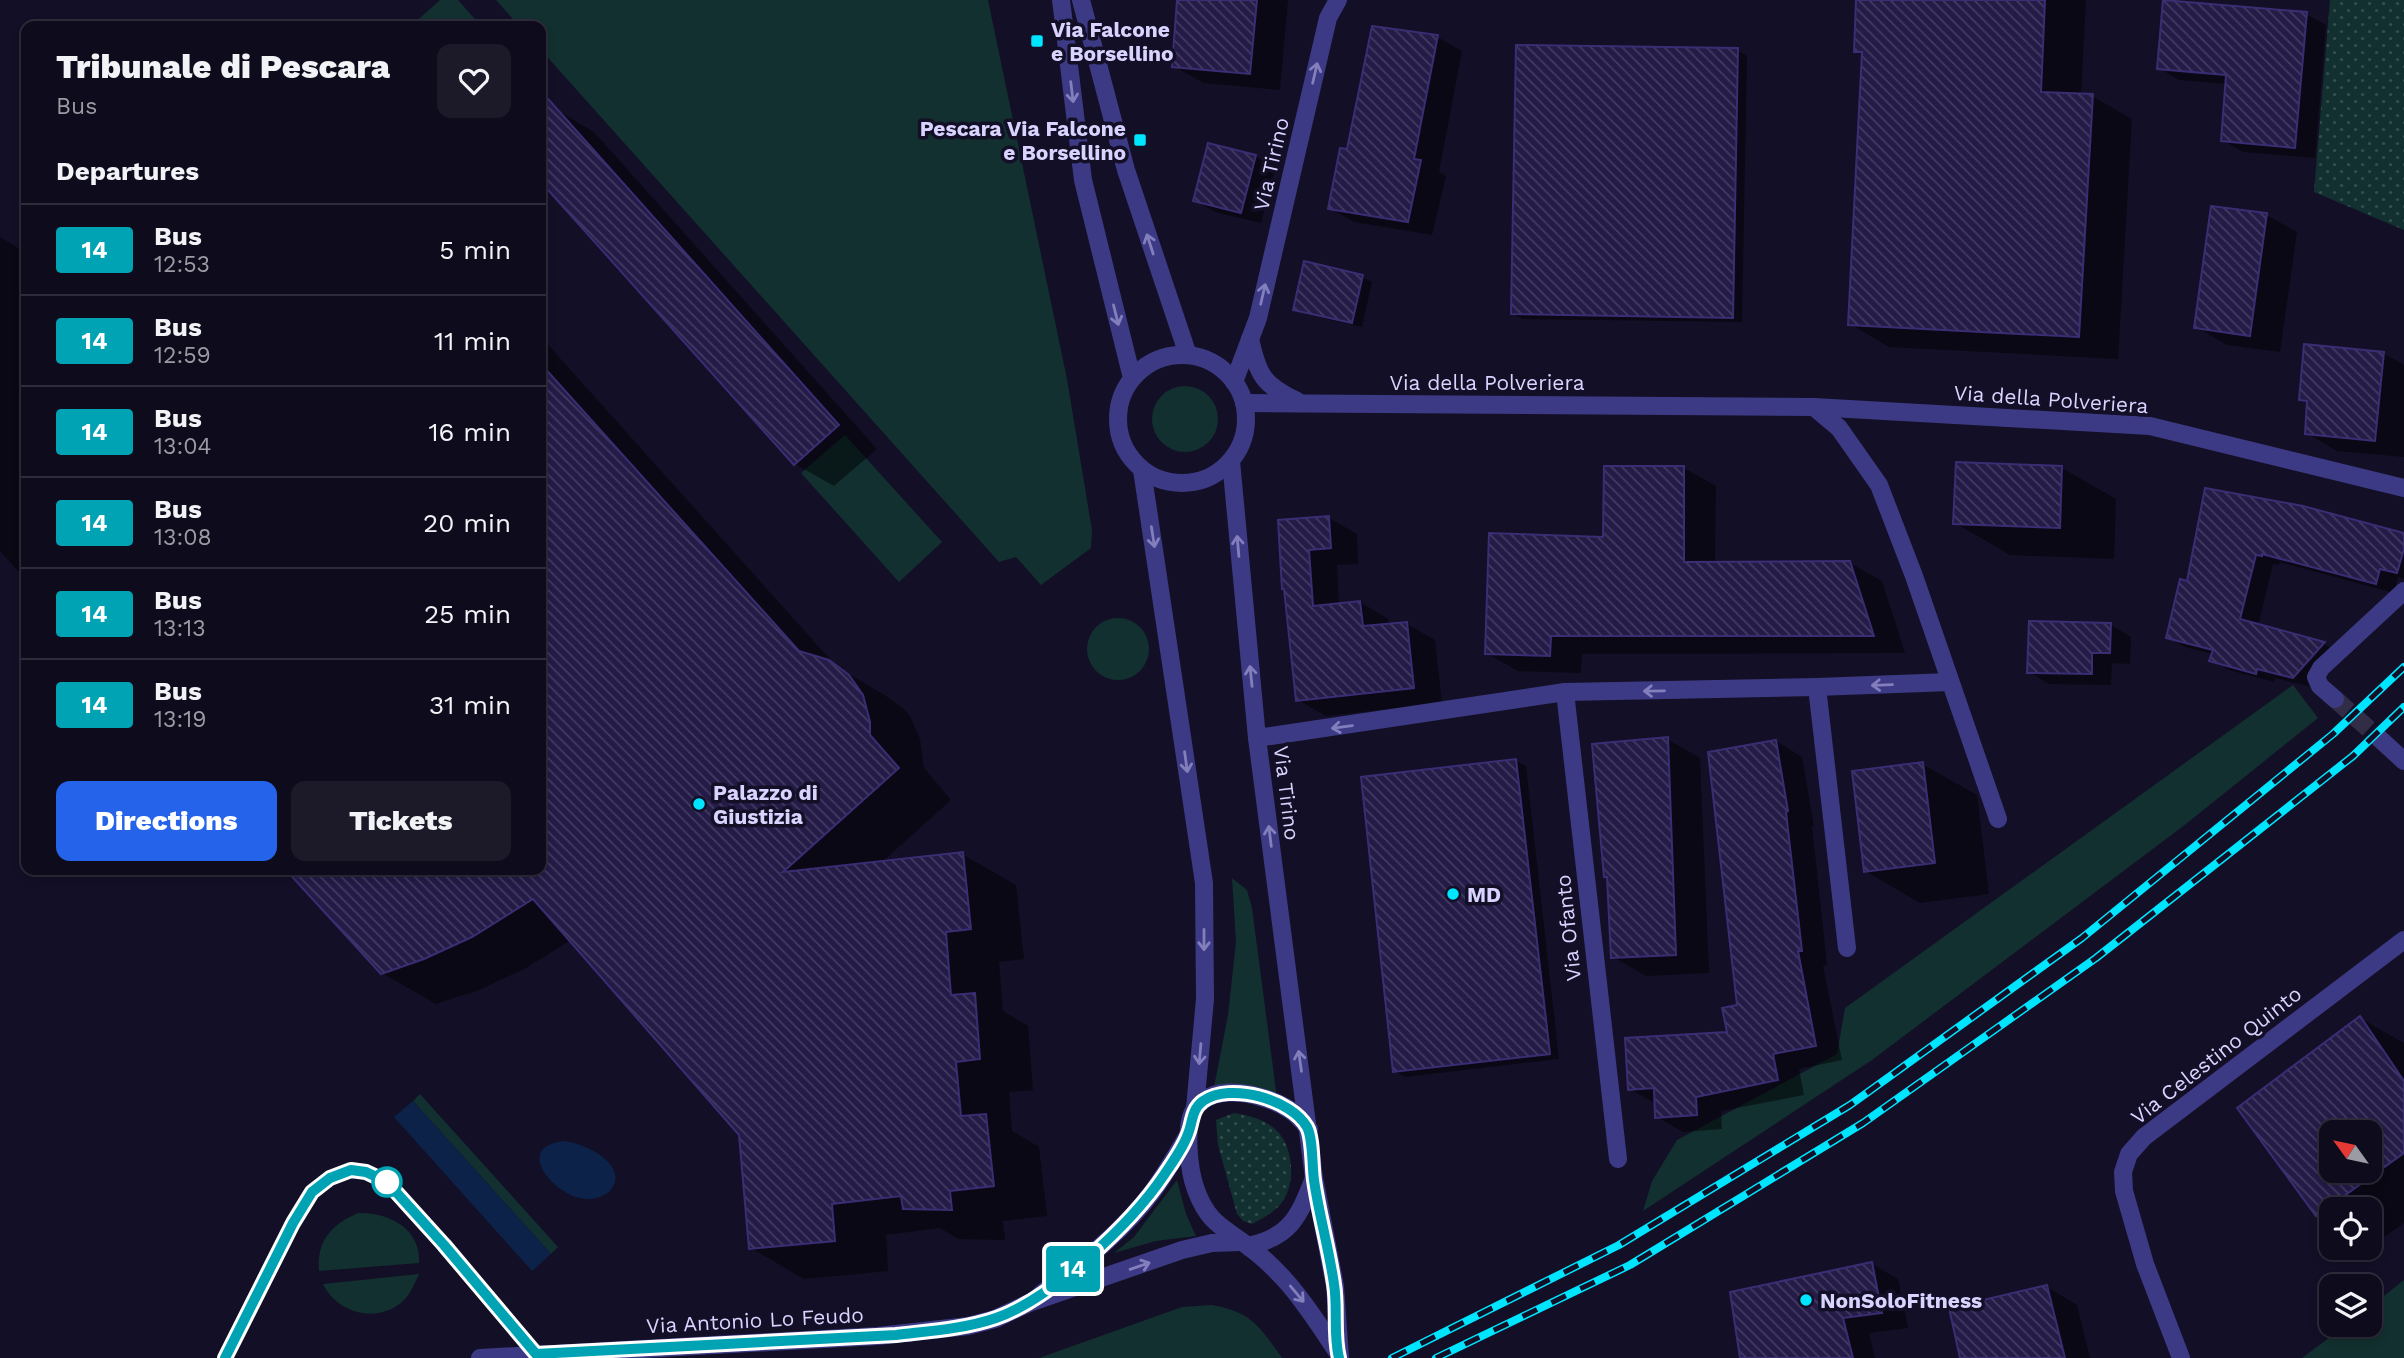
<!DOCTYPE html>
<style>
:root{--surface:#0e0b1c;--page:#1c1929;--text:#f1f3f6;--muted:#9b9ba3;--line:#2e2b3b;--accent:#2563eb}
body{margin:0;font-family:"Work Sans",sans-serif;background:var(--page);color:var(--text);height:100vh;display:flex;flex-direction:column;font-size:26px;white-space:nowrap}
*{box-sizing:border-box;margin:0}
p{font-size:23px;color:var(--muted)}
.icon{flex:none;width:38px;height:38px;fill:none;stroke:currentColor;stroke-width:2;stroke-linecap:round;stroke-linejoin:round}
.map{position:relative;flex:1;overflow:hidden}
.panel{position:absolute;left:21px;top:21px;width:525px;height:854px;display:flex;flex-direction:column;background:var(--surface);border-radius:14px;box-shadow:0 4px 10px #0003,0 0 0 2px var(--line)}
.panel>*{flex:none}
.badge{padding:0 14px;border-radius:5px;font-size:24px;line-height:46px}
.needle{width:46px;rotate:303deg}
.buttons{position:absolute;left:2319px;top:1120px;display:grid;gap:14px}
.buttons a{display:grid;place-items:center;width:63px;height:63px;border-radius:14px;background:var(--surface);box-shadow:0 4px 10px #0003,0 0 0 2px var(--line);font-size:35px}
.map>.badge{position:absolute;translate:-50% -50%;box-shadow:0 0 0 4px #fff}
h2{padding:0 35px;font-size:26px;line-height:63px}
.round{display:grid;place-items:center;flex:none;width:74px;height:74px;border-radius:14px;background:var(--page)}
.headline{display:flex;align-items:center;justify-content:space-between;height:119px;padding:0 35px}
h1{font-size:33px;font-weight:800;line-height:52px}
.cta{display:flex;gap:14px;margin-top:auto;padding:14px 35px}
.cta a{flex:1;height:80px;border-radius:14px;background:var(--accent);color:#fff;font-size:28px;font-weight:800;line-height:80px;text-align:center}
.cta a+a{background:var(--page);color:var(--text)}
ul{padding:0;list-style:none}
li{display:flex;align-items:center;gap:21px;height:91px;padding:0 35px;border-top:2px solid var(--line)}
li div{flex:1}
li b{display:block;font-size:26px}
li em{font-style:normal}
li .badge{min-width:77px;font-weight:700;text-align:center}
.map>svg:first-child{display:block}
</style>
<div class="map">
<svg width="2404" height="1358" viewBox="0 0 2404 1358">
<defs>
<pattern id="garden-dots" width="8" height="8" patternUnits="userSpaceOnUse" patternTransform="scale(1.75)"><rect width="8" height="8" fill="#12302f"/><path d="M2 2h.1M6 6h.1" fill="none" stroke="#344d4e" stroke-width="1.8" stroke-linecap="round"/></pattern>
<pattern id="building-back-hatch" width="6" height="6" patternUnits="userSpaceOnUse" patternTransform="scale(1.75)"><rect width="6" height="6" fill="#241b47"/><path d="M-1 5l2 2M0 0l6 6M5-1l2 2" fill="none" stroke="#433b63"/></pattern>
</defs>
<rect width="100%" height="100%" fill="#130f26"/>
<!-- green -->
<g fill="#12302f">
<polygon points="440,0 458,0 481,26 411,26"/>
<polygon points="496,0 988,0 1067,379 1092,530 1091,548 1041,585 1016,557 999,562 541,50 541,26 519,26"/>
<circle cx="1185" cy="419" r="33"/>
<polygon points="845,435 942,542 899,582 801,473"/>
<circle cx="1118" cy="649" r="31"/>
<polygon points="2293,685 2318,718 2186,824 1872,1060 1643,1211 1652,1181 1677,1140 1837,1054 1845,1008"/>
<polygon points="1232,878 1247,890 1252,908 1277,1098 1214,1087 1228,1015 1236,942"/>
<polygon points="420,1094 558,1247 551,1254 413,1101"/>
<polygon points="1177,1180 1186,1214 1196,1236 1156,1241 1114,1253 1134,1237"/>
<path d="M358,1213C388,1212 421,1228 419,1263L319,1271C316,1241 332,1224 358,1213Z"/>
<path d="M419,1274C414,1285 410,1295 402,1302C376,1324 337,1313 323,1284Z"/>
<polygon points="2404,1280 2404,1358 2302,1358 2346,1325 2370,1325 2370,1307"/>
<path d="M1212,1305C1252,1312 1260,1327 1282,1358H1039L1182,1307Z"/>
</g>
<!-- garden -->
<g fill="url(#garden-dots)">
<polygon points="2330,0 2404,0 2404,230 2314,192"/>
<path d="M1234,1113C1267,1118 1288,1130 1291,1166C1292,1180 1289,1195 1279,1206C1271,1214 1261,1219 1252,1224L1243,1221L1237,1214L1218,1145L1216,1120Z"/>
</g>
<!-- water -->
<g fill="#0c2248">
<polygon points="413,1101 551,1254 532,1271 394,1117"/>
<path d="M565,1141C580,1144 597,1150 608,1162C626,1180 609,1200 587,1199C555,1198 511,1146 565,1141Z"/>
</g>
<!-- shadow -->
<g fill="#0007" fill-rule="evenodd">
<polygon points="1179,0 1288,0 1280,90 1204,83 1173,66"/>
<polygon points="1858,0 2086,0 2081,95 2092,96 2132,119 2118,359 1889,347 1850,324 1864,56 1855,51"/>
<polygon points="2306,14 2326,25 2315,158 2243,152 2222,140 2227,84 2179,80 2159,68"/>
<polygon points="1437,37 1462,51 1439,172 1446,176 1432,235 1354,222 1330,208 1348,151"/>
<polygon points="1737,50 1747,56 1742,322 1522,319 1512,313"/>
<polygon points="555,109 594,132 877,449 834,486 795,464 541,179 541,121"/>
<polygon points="1255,156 1275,168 1261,223 1215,212 1195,200"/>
<polygon points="2266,215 2297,232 2280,352 2227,345 2196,327"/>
<polygon points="0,237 26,253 26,580 0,551"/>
<polygon points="1362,277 1372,282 1362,327 1304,314 1295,309"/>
<polygon points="541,337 837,667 883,694 903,708 910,716 920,739 924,768 951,800 881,863 962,854 1016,885 1024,959 999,962 1003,1011 1028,1026 1033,1090 1009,1092 1012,1131 1039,1147 1047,1216 1003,1221 1005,1240 958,1239 940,1228 886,1235 888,1271 804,1279 751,1248 741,1134 571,940 526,968 479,990 436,1004 382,973 289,870 541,870"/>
<polygon points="2383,353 2404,365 2404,457 2337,451 2307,433 2309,404 2301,399"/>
<polygon points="1684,468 1716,486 1715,563 1850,563 1882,581 1905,653 1582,654 1581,673 1518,671 1486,653"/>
<polygon points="2062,468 2116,499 2114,559 2010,555 1955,523"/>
<polygon points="2206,490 2404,535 2404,579 2398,577 2394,593 2280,562 2279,565 2273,564 2258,626 2324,644 2341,654 2312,687 2275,678 2274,682 2229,670 2212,660 2213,654 2185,647 2168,637 2189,583"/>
<polygon points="1329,518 1357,534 1358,564 1337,565 1339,605 1360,602 1388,619 1389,625 1407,624 1435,640 1442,703 1326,716 1298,700 1286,589 1284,588"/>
<polygon points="2111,625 2131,637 2130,664 2112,663 2111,685 2049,684 2029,672"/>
<polygon points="1667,739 1700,758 1709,973 1646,976 1613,957"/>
<polygon points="1776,741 1802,757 1814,826 1812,826 1827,965 1823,966 1842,1060 1799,1069 1804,1095 1721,1111 1722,1129 1683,1132 1657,1117 1656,1104 1630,1089 1729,1034 1739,1006"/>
<polygon points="1516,761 1526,766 1559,1059 1405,1077 1395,1071"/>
<polygon points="1922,764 1977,795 1989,894 1920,903 1865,871"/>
<path d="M2360,1018L2404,1043V1223L2371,1246L2370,1245V1209H2331V1223L2317,1214L2239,1108ZM2331,1132H2370V1171H2331Z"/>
<polygon points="1872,1264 1898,1279 1908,1328 1869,1333 1875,1358 1741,1358"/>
<polygon points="2047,1287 2077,1305 2090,1358 1961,1358"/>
</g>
<!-- building -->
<g fill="url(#building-back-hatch)" stroke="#3b2d73" stroke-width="2" fill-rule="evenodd">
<polygon points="1177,0 1257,0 1250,74 1172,67"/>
<polygon points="1856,0 2045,0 2041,92 2093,94 2079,337 1848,325 1862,52 1854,52"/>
<polygon points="2163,0 2307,12 2295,148 2221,141 2226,75 2157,69"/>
<polygon points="1372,26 1438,35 1414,159 1421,160 1408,222 1328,209 1340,148 1347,149"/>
<polygon points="1516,45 1738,48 1733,318 1511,314"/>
<polygon points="541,91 839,425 794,465 541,182"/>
<polygon points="1208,143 1256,155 1241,213 1193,201"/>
<polygon points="2211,206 2267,213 2250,336 2194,328"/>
<polygon points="1304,261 1363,275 1352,323 1293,310"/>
<polygon points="2304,344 2384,352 2375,441 2305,434 2307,401 2299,400"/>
<polygon points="541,364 799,651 829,660 849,675 863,695 870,722 870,735 899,768 783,872 963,852 971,929 946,932 951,995 975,993 980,1059 956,1062 961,1116 986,1114 994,1186 950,1191 952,1210 903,1209 901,1196 832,1204 835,1241 749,1249 739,1135 533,899 472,937 424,959 381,974 286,870 541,870"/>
<polygon points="1956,462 2062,466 2060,528 1953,524"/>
<polygon points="1604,466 1684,466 1684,562 1850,561 1874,636 1551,636 1550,656 1485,654 1489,533 1603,537"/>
<polygon points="2205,488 2303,506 2404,533 2404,549 2397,573 2380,569 2376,584 2262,554 2262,556 2256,555 2240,619 2325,642 2293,678 2257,669 2256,674 2209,661 2213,650 2166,638 2180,579 2187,581"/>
<polygon points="1329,516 1331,548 1309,550 1313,606 1360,601 1363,626 1407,622 1414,688 1296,701 1284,589 1282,589 1278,520"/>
<polygon points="2029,621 2111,623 2110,653 2092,653 2092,674 2027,673"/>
<polygon points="1668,737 1676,955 1611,958 1607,877 1604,877 1592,744"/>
<polygon points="1776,740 1788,811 1786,812 1802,951 1798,951 1816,1046 1773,1054 1778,1080 1696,1097 1697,1115 1655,1118 1654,1088 1628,1090 1625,1038 1727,1032 1722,1008 1737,1005 1708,752"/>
<polygon points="1516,759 1550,1054 1393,1072 1361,777"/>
<polygon points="1923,762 1935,863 1864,872 1852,771"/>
<path d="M2360,1016L2404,1081V1153L2316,1216L2237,1108ZM2331,1132H2370V1171H2331Z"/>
<polygon points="1872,1262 1882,1313 1843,1318 1853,1358 1740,1358 1730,1292"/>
<polygon points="2047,1285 2065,1358 1960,1358 1949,1308"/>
</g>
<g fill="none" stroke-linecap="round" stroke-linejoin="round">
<!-- minor-tunnel -->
<polyline stroke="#312d47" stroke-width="18" stroke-dasharray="18 9" stroke-linecap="butt" points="2335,699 2380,739"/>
<!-- minor -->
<g stroke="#3d3a85" stroke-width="18">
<polyline points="1061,0 1083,180 1132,378"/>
<polyline points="1081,0 1126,170 1188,355"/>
<path d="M1250,339C1258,375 1263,385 1297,401"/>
<circle cx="1182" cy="419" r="64"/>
<polyline points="1234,382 1258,318 1328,18 1338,0"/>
<polyline points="1244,403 1814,407 2150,426 2404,488"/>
<polyline points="1814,407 1839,428 1879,485 1914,576 1998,819"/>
<polyline points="1231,461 1257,738 1314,1178 1335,1286 1340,1358"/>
<polyline points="1142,470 1204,883 1205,999 1195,1108"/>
<polyline points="1817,687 1847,948"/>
<polyline points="1565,692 1618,1159"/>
<polyline points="2335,699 2320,686 2316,677 2321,668 2404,591"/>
<polyline points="1257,738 1565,692 1817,687 1950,682"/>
<polyline points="2380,739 2404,761"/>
<path d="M1309,1129C1303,1122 1298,1115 1290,1110C1267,1095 1217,1081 1196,1107C1183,1124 1189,1171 1196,1190C1209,1225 1224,1227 1249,1247C1262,1256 1274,1268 1285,1280C1305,1302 1321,1328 1338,1353"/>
<path d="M1248,1246C1291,1237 1299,1216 1314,1178"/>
<path d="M1040,1295C1080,1264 1123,1232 1153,1191C1166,1173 1177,1154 1188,1135"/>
<polyline points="480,1358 878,1336 968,1326 995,1319 1029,1303 1182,1250 1212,1243 1240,1242"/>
<polyline points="2181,1358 2145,1264 2124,1191 2123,1172 2129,1154 2144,1137 2404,940"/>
</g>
<!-- rail casing -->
<g stroke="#00e5ff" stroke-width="8">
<g id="rail">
<polyline points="1392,1358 1619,1245 1850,1105 2082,938 2333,734 2404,667"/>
<polyline points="1436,1358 1630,1265 1863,1123 2096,958 2353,756 2404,707"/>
</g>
</g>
<!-- rail -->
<use href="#rail" stroke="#130f26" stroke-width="5" stroke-dasharray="16" stroke-linecap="butt"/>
</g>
<!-- one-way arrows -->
<defs><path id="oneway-shaft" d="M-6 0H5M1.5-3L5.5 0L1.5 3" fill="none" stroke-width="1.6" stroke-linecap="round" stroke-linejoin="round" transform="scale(1.75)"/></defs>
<g stroke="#837fbc">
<use href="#oneway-shaft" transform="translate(1315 73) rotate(-77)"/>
<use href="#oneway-shaft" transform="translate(1072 92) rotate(83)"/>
<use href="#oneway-shaft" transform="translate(1150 244) rotate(-108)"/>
<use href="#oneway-shaft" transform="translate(1263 294) rotate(-77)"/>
<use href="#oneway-shaft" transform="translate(1116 315) rotate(76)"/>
<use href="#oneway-shaft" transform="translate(1153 537) rotate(81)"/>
<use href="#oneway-shaft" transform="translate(1238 546) rotate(-95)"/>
<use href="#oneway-shaft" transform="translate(1251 676) rotate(-96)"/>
<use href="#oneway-shaft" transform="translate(1882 685) rotate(178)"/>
<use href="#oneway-shaft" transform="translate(1654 691) rotate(179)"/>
<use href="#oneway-shaft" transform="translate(1342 727) rotate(172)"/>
<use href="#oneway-shaft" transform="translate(1186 762) rotate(82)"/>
<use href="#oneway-shaft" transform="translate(1270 836) rotate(-97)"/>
<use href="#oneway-shaft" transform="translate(1204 940) rotate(90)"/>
<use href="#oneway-shaft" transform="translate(1200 1054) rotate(95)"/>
<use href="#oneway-shaft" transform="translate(1300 1061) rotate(-98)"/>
<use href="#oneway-shaft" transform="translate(1140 1266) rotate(-19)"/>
<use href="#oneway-shaft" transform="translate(1297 1294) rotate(50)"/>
</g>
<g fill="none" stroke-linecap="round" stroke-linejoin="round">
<!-- line casing -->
<g stroke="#fff" stroke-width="16">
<path id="line" d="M225,1358L293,1223L312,1192L330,1178L351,1170L366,1172L387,1182L444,1245L536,1354L896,1335C929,1331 964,1329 996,1318C1051,1299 1131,1224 1164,1175C1172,1163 1183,1148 1188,1134C1193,1122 1191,1110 1203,1101C1230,1082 1291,1099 1307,1127C1313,1138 1312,1166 1314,1180C1319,1215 1329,1249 1334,1284C1338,1308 1333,1334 1339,1358"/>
</g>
<!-- line -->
<use href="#line" stroke="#00a3b4" stroke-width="10"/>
</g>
<!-- markers -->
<g fill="#00e5ff" stroke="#130f26" stroke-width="2.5">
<rect x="1030" y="34" width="14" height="14" rx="3.5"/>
<rect x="1133" y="133" width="14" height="14" rx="3.5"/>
<circle cx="699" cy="804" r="7"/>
<circle cx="1453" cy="894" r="7"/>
<circle cx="1806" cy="1300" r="7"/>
</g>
<circle fill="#fff" stroke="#00a3b4" stroke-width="3.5" cx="387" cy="1182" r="14"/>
<g text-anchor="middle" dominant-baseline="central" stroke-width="7" stroke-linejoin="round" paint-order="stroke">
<!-- poi labels -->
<g font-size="21" font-weight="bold" fill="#d9d4ff" stroke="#130f26" text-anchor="start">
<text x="1051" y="29">Via Falcone<tspan x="1051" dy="24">e Borsellino</tspan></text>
<text x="1126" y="128" text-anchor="end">Pescara Via Falcone<tspan x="1126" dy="24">e Borsellino</tspan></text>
<text x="713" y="792">Palazzo di<tspan x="713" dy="24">Giustizia</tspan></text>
<text x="1467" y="894">MD</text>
<text x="1820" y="1300">NonSoloFitness</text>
</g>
<!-- street labels -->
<g font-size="21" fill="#d9d4ff" stroke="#130f26">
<text transform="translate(1271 164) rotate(-77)">Via Tirino</text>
<text x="1487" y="382">Via della Polveriera</text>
<text transform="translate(2051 399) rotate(4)">Via della Polveriera</text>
<text transform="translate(1287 793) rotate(83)">Via Tirino</text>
<text transform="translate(1568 928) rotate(-96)">Via Ofanto</text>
<text transform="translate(2216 1055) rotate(-38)">Via Celestino Quinto</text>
<text transform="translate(755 1320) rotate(-3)">Via Antonio Lo Feudo</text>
</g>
</g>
</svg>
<div class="buttons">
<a><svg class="needle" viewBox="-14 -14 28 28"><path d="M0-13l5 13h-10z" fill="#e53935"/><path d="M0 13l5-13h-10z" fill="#9b9ba3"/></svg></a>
<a><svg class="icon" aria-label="locate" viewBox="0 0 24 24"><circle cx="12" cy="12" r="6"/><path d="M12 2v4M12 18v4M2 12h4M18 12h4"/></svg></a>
<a><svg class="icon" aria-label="layers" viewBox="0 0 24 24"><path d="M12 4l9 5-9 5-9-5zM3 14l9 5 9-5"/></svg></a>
</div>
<b class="badge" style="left:1073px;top:1269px;background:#00a3b4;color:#fff">14</b>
<section class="panel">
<div class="headline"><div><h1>Tribunale di Pescara</h1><p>Bus</p></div><a class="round"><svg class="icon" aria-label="heart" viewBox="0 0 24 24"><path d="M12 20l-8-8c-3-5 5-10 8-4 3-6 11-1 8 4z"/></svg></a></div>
<h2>Departures</h2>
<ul>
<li><span class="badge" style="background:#00a3b4;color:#fff">14</span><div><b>Bus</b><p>12:53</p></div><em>5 min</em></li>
<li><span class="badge" style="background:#00a3b4;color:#fff">14</span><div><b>Bus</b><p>12:59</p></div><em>11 min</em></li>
<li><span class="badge" style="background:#00a3b4;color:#fff">14</span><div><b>Bus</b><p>13:04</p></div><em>16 min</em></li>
<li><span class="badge" style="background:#00a3b4;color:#fff">14</span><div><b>Bus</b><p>13:08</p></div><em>20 min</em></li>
<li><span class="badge" style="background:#00a3b4;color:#fff">14</span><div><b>Bus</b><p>13:13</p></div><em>25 min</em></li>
<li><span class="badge" style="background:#00a3b4;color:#fff">14</span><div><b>Bus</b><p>13:19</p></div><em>31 min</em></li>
</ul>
<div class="cta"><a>Directions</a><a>Tickets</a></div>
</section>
</div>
